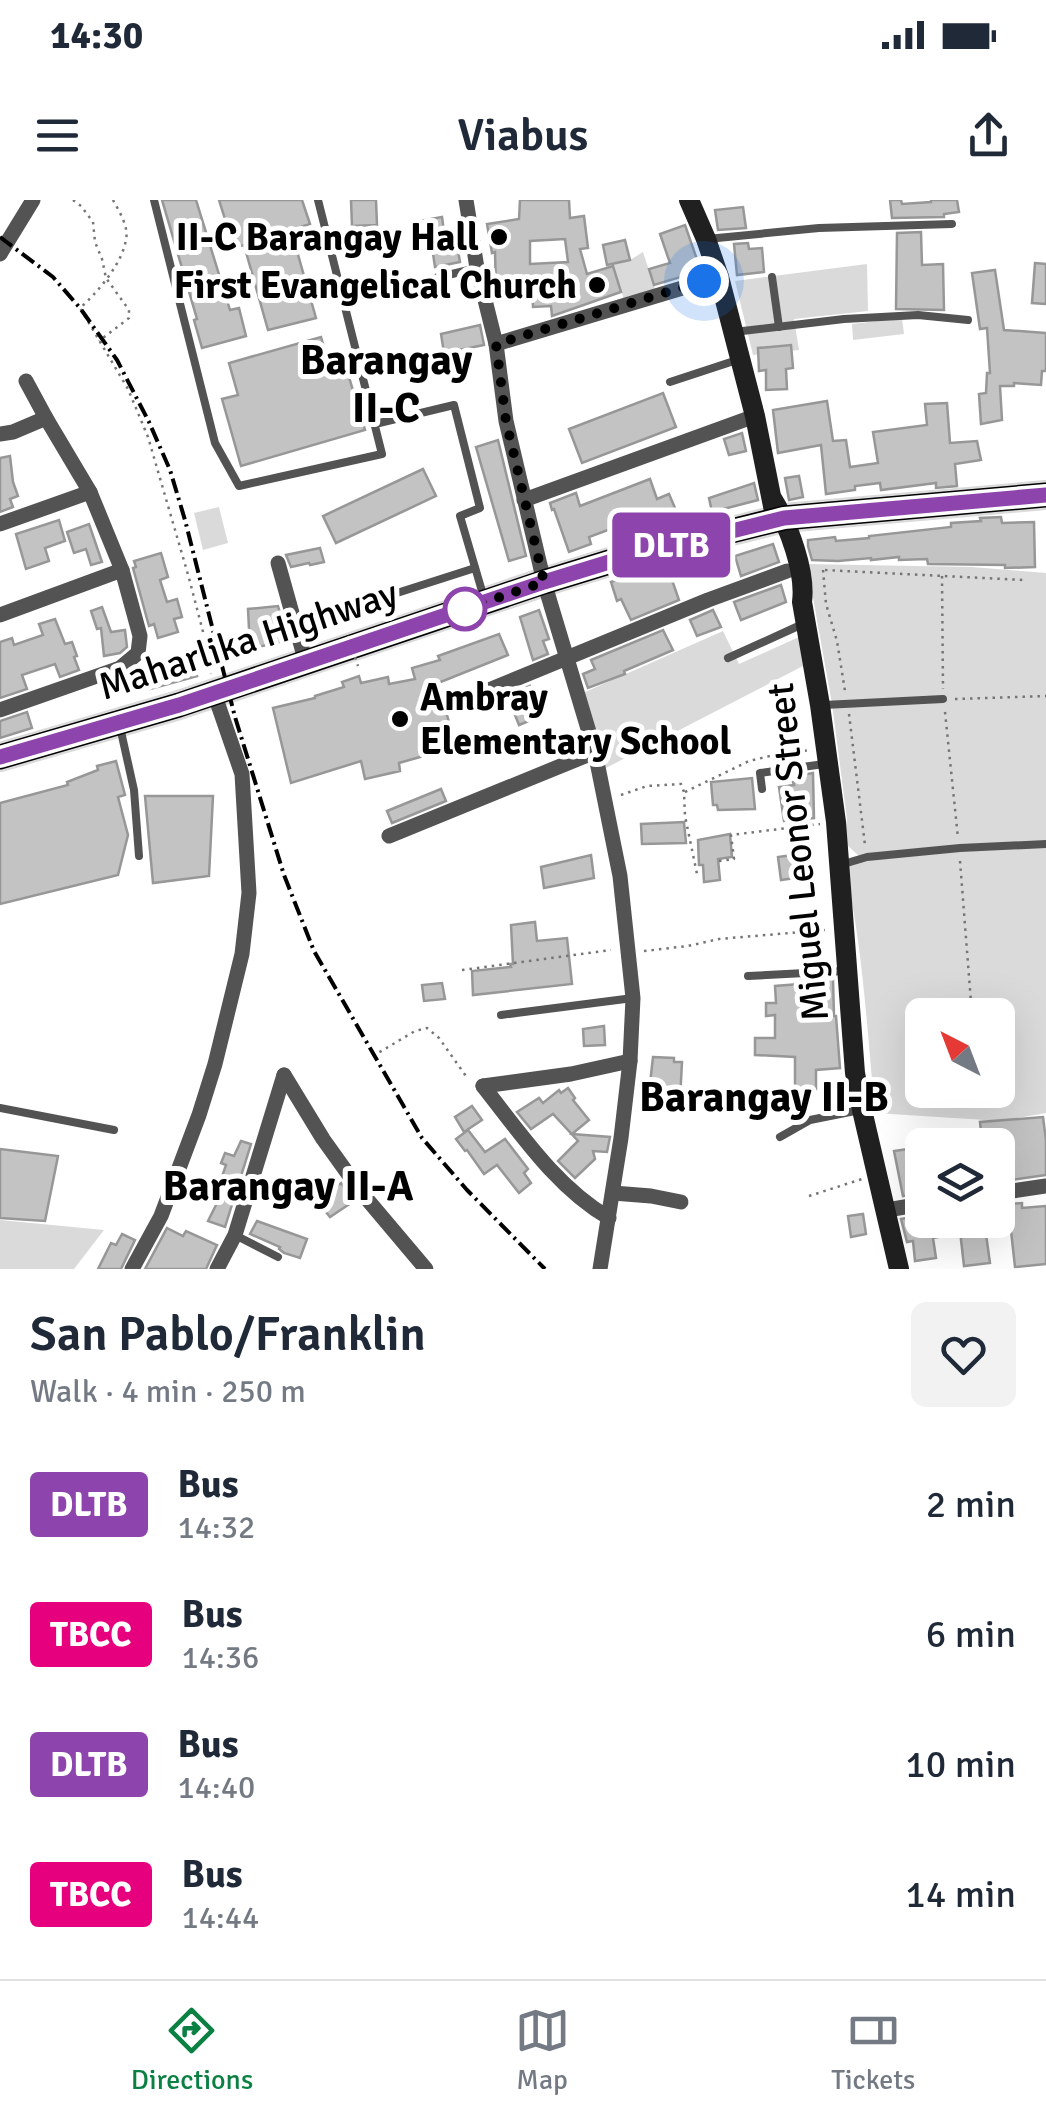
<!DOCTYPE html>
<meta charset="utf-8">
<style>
:root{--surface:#fff;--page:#f2f2f3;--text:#1f2937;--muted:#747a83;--line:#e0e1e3;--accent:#0b8043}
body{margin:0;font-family:Signika,sans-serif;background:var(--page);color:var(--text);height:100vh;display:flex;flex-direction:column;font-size:38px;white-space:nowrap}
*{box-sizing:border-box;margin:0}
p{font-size:32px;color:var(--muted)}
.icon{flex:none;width:55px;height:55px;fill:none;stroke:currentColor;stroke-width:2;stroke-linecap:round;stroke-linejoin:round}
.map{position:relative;height:1069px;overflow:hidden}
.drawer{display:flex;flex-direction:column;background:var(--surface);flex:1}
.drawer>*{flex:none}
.badge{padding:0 20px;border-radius:8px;font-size:35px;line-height:65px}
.needle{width:65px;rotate:318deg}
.buttons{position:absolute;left:905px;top:798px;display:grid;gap:20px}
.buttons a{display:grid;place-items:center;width:110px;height:110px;border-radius:15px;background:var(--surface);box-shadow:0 10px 40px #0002;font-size:50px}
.you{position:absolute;width:50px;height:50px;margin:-25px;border:8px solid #fff;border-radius:50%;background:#1a73e8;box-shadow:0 0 0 15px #1a73e833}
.map>.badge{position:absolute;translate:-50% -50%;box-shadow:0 0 0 5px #fff}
.round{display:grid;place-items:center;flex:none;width:105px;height:105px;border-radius:15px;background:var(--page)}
.overview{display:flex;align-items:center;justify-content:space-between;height:170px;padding:0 30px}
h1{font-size:48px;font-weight:600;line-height:75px}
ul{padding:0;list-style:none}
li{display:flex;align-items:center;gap:30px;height:130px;padding:0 30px}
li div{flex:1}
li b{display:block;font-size:38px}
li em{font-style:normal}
li .badge{min-width:110px;font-weight:700;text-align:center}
.status{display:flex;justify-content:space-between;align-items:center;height:70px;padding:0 50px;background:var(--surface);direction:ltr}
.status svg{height:28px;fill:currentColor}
header{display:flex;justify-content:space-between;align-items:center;height:130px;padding:0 30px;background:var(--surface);font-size:45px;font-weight:600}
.tab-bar{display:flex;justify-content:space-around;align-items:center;height:140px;border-top:2px solid var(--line);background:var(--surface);font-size:28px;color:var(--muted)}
.tab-bar a{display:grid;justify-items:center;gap:5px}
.tab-bar .active{color:var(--accent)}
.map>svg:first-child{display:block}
</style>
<div class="status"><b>14:30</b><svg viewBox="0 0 49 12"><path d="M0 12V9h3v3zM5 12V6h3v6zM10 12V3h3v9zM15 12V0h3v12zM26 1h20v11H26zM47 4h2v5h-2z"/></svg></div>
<header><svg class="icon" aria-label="menu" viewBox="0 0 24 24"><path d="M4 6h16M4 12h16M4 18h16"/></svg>Viabus<svg class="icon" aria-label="share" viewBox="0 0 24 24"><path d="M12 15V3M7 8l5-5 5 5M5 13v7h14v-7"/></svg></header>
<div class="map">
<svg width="1046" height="1069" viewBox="0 0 1046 1069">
<rect width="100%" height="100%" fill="#fff"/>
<!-- green -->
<g fill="#dadada" fill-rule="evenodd">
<polygon points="643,52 657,95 626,106 613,64 630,60"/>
<polygon points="867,64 868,111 794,119 799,150 753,155 735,81"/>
<polygon points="902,118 904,134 853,140 852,124"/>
<polygon points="219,307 228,343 203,350 194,313"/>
<path d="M807,364L972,367L1046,373V913L1001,921L875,913C867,830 863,745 844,663L860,657L845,643L847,619L832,504ZM922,815H998V890H922Z"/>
<polygon points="723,431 739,464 799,437 803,466 606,568 583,493"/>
<polygon points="0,1020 104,1030 74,1069 0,1069"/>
</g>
<!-- building -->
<g fill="#c3c3c3" stroke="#979797" stroke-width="2.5" fill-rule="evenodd">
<polygon points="162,0 196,0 230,110 239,108 246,136 202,148 194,120 197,119"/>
<polygon points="219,0 302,0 310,24 291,30 316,118 268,130 244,45 234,48"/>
<polygon points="351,0 376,0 377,25 352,26"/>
<path d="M520,0H569L570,18L584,16L588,48L580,49L587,74L613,66L621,92L552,116L551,106L533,107L532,87L496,91L495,52L492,53L487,24L519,19ZM565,39L568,62L530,64V41Z"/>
<polygon points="890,0 901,0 902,4 931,2 931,0 957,0 959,12 944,14 944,17 892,18"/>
<polygon points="743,7 746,28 718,30 715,10"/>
<polygon points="442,17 446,46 457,45 460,62 435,67 432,47 417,50 414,22"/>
<polygon points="685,25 701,71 654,85 649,69 670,63 660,34"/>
<polygon points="921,32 922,65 943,64 944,110 896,109 897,33"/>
<polygon points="625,40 630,60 607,65 603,45"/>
<polygon points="748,43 749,49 762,48 764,72 737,75 734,44"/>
<polygon points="1035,63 1046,64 1046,104 1032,103"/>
<polygon points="995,70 1004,130 1046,133 1046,171 1042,171 1041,185 1014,183 1014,186 1000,186 1002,220 981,224 979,194 986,193 987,173 990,173 987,128 980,129 972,73"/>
<polygon points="480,125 484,145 444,153 441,134"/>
<polygon points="321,137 333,178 348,174 365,230 241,266 222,199 238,195 229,163"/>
<polygon points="791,145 793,168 786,169 787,189 766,190 766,170 759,171 758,148"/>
<polygon points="663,193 676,227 582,263 569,229"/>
<polygon points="827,201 833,241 846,240 850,267 878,263 873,232 927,225 925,204 947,203 950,243 977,241 981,260 955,264 957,286 936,288 936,283 881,290 880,283 855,286 855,290 826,294 821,245 778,253 773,210"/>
<polygon points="742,233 746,251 729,255 724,239"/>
<polygon points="498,240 526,356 509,361 476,247"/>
<polygon points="10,256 13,282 18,296 10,299 13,307 0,312 0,258"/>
<polygon points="423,269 436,296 336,343 323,316"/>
<polygon points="799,276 803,297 789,300 785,278"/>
<polygon points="650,279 657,299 669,294 678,315 668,319 664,309 589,337 591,344 569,352 554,309 552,310 550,303 576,293 580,306"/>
<polygon points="754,283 758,300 712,312 709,298"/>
<polygon points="1001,317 1002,323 1034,322 1035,367 1005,368 1005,365 928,364 927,359 899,360 899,357 871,360 871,358 838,361 812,360 808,346 808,340 835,337 836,341 869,338 869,336 951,327 951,323 981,321 980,318"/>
<polygon points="59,320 65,341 45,348 49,361 26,369 16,334"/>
<polygon points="89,324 102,362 91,365 86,349 74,353 67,332"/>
<polygon points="773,344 779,362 741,376 735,356"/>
<polygon points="320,348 324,362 310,365 309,363 291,367 286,355"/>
<polygon points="161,353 168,377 160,380 167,402 177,399 182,417 174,419 178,432 158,438 154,424 149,426 133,368 136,367 134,361"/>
<polygon points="689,358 693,373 672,380 679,400 631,420 621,399 617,401 611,382 641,370"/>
<polygon points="781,385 786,402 741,420 734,402"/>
<polygon points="278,406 288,440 250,449 248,409"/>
<polygon points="102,407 111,432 125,430 127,447 120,453 104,456 101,428 97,429 91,411"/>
<polygon points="539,410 549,439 543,441 548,454 533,460 520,417"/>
<polygon points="713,410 721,427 697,436 690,420"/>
<polygon points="330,411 333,427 309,433 305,418"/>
<polygon points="55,419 65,444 72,442 77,456 74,457 79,470 60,477 55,464 22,475 27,489 0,498 0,442 12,438 14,445 43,435 39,424"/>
<polygon points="663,430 673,450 624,471 625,474 588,488 583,474 595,469 591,460"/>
<polygon points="499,434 508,455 438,483 456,547 399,563 400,571 365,579 361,561 291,583 273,508 315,498 315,496 344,487 342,482 359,476 361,483 388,477 389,484 415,479 412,468 440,460 438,456"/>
<polygon points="193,460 197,476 150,489 145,473"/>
<polygon points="530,486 541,516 519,525 507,495"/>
<polygon points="27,512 32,528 0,538 0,521"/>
<polygon points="116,561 125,595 118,597 128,635 118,675 0,704 0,603 68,585 67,582 98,570 97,566"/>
<polygon points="813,573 814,618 784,621 779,587 794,585 793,582 796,581 796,576"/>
<polygon points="752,578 755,609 718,610 717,605 713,605 711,582"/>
<polygon points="441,589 446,601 392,623 387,611"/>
<polygon points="145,596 213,596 209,676 153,683"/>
<polygon points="684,622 686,643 642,644 641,624"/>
<polygon points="730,634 732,657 718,659 720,680 704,682 703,665 699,665 698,640"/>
<polygon points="806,653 809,676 781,680 778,657"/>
<polygon points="591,655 594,678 544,688 541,667"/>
<polygon points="535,722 537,741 567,738 572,784 473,795 472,771 511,767 510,764 513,764 511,725"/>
<polygon points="833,779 834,816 836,816 840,868 816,870 816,889 795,890 795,857 755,855 755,838 775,838 775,815 766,816 766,803 776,803 775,786 800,784 800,781"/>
<polygon points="442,783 445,799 424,801 422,785"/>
<polygon points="604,826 605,845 584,846 583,829"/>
<polygon points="653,857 674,858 674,862 682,862 680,900 676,900 675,904 648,901"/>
<polygon points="568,888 575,898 573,900 589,920 572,934 610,937 607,952 593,951 595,959 575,978 558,961 578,941 553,914 531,929 517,912 539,898 543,903 559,890 561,893"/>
<polygon points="472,906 482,920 464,932 455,917"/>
<polygon points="1043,917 1046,940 1046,975 1011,980 1006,940 982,942 980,922"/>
<polygon points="468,930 485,952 505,939 528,969 524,973 531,983 519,993 497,965 484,974 467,950 465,951 456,939"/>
<polygon points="241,941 251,944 225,1027 208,1021 217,1003 214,1002 219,992 217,991 226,965 221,963 225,953 234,956"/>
<polygon points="0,949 58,956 45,1021 0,1018"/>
<polygon points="908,949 912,978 922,976 922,993 903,996 894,951"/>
<polygon points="341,983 354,1001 330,1017 317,1001"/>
<polygon points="1022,1003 1022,1008 1046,1006 1046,1064 1015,1067 1008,1004"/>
<polygon points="863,1014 866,1034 851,1037 848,1016"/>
<polygon points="922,1015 922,1020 935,1020 938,1037 933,1038 936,1058 915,1061 913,1041 907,1042 901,1019"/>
<polygon points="971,1020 984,1020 990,1063 964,1066 959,1022"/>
<polygon points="257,1021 307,1039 300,1058 284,1053 279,1049 280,1047 250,1034"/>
<polygon points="167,1028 183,1036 186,1031 217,1045 206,1069 145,1069"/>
<polygon points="122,1034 135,1040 121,1069 98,1069 111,1043 116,1045"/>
</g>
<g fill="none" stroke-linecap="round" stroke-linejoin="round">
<!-- primary casing -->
<g stroke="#dbdbdb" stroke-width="30">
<polyline id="primary" points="0,557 179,505 544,382 619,359 784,318 1046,295"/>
</g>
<!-- path -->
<g stroke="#757575" stroke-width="2.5" stroke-dasharray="2.5 5" stroke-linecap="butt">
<polyline points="73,0 81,6 93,22 95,42 102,59 106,78 129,110 129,118 99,141"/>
<path d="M113,0C119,11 129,27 126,39C123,63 97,93 80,108L128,189L148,237L189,378L208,451L211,474"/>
<polyline points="823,370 826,404 837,441 845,491"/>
<polyline points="825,370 1024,380"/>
<polyline points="942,376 943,489"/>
<polyline points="955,499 1046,496"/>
<polyline points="945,512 958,638"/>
<polyline points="849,514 865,645"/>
<polyline points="685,592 749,561 774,555 810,550"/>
<polyline points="621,595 647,586 681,584 684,592 685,616 697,674"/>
<polyline points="719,661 734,659 731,635 820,624"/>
<polyline points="960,661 972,815"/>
<polyline points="644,751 688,746 719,739 825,730"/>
<polyline points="462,770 611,750"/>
<polyline points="373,856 415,831 427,828 439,838 468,879"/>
<polyline points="809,996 862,979"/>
</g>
<!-- lane -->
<g stroke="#535353" stroke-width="8">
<polyline points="154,0 215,243 239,286 382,254 318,0"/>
<polyline points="707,39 819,28 952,24"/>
<polyline points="772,77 779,127"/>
<polyline points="406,85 477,68"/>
<polyline points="734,132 844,119 918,115 968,120"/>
<polyline points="670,182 740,159"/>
<polyline points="375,224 454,205 480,308 460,316 484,398"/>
<polyline points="397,393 475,368"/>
<polyline points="728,458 805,423"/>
<polyline points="824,505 943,499"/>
<polyline points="120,527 134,590 139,656"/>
<polyline points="762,589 760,573 824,564"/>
<polyline points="840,665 867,657 960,648 1046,644"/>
<polyline points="748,776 844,771"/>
<polyline points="501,815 633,798"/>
<polyline points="0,908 114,930"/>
<polyline points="780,937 810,920 860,910"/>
<polyline points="235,1035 278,1057"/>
</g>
<!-- street -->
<g stroke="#535353" stroke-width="15">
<polyline points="466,0 477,68 496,144 506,221 544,382 595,552 620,676 633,798 630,861 621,938 600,1069"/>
<polyline points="0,54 33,0"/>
<polyline points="496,144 719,77"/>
<polyline points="0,234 13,232 46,218"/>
<polyline points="524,300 755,216"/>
<polyline points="0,324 90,292"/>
<polyline points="278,363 306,463"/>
<polyline points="0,415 122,370"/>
<polyline points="489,490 708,400 787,371"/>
<polyline points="0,510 120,468 138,453 140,436 122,370 90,292 46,218 26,181"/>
<polyline points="389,636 595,552"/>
<polyline points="284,875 323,939 361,992 426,1069"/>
<path d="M483,886C520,933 557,988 609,1018"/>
<polyline points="483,886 571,874 630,861"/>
<polyline points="613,993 651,996 681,1002"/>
<polyline points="998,993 1046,986"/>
<polyline points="887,1010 922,1004"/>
<polyline points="132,1069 161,1016 199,915 215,864 242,754 249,693 242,574 214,493"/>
<polyline points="217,1069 235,1035 284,875"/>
</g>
<!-- secondary -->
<g stroke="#202020" stroke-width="20">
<polyline points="689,0 706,39 719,77 755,216 774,311"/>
<path d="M773,300C789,326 806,372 802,402L820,505L836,622L855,873L862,910L899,1069"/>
</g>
<!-- primary -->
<use href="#primary" stroke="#000" stroke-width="25"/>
<!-- rail -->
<polyline stroke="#000" stroke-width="4" stroke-dasharray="15 5 2.5 5" stroke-linecap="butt" points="0,37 53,77 80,108 117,160 149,222 170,270 185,320 235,517 284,675 314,751 422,938 467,990 545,1069"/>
<!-- path-bridge -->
<polyline stroke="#757575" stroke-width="2.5" stroke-dasharray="2.5 5" stroke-linecap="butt" points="348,436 358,466"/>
</g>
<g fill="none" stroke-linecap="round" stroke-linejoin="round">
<!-- line casing -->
<g stroke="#fff" stroke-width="22">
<polyline id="line" points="0,557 179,505 544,382 619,359 784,318 1046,295"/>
</g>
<!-- line -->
<use href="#line" stroke="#8e44ad" stroke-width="15"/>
<!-- walk -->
<polyline stroke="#000" stroke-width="10" stroke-dasharray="0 18" points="465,409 544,382 506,221 496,144 704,81"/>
</g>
<!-- markers -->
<g fill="#000" stroke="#fff" stroke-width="4">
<circle cx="499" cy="37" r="10"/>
<circle cx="597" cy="85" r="10"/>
<circle cx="400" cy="519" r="10"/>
</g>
<circle fill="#fff" stroke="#8e44ad" stroke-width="5" cx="465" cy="409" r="20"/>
<g text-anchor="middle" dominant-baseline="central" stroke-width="10" stroke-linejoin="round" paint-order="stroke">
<!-- poi labels -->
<g font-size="38" font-weight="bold" fill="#000" stroke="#fff" text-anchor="end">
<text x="479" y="37">II-C Barangay Hall</text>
<text x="577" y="85">First Evangelical Church</text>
<text x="420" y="497" text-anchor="start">Ambray<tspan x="420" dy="44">Elementary School</tspan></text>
</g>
<!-- street labels -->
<g font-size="38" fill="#000" stroke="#fff">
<text transform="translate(248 440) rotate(-18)">Maharlika Highway</text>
<text transform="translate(798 652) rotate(-96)">Miguel Leonor Street</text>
</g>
<!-- quarter labels -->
<g font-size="42" font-weight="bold" fill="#000" stroke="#fff">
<text x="386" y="160">Barangay<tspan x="386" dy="48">II-C</tspan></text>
<text x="764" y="897">Barangay II-B</text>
<text x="288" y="986">Barangay II-A</text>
</g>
</g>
</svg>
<div class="buttons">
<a><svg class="needle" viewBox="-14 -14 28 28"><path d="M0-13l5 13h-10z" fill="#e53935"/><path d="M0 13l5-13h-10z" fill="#747a83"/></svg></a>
<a><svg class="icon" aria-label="layers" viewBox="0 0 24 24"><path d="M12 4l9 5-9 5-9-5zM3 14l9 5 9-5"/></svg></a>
</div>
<div class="you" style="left:704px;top:81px"></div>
<b class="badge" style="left:671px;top:345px;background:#8e44ad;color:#fff">DLTB</b>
</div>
<section class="drawer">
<div class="overview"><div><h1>San Pablo/Franklin</h1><p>Walk · 4 min · 250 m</p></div><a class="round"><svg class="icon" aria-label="heart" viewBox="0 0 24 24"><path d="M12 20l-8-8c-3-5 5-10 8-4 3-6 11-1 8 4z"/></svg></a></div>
<ul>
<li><span class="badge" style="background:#8e44ad;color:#fff">DLTB</span><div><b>Bus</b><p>14:32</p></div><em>2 min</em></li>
<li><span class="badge" style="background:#e6007e;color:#fff">TBCC</span><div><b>Bus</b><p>14:36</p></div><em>6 min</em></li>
<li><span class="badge" style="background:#8e44ad;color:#fff">DLTB</span><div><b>Bus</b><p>14:40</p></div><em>10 min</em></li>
<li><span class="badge" style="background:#e6007e;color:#fff">TBCC</span><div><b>Bus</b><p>14:44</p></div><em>14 min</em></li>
</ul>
</section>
<nav class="tab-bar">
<a class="active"><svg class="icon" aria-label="directions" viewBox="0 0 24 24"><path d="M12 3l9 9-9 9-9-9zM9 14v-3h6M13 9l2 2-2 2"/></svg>Directions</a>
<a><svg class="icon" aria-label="map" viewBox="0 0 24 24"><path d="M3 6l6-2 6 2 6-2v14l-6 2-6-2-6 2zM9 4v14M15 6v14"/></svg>Map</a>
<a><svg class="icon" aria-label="tickets" viewBox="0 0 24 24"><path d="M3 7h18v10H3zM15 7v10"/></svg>Tickets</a>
</nav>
